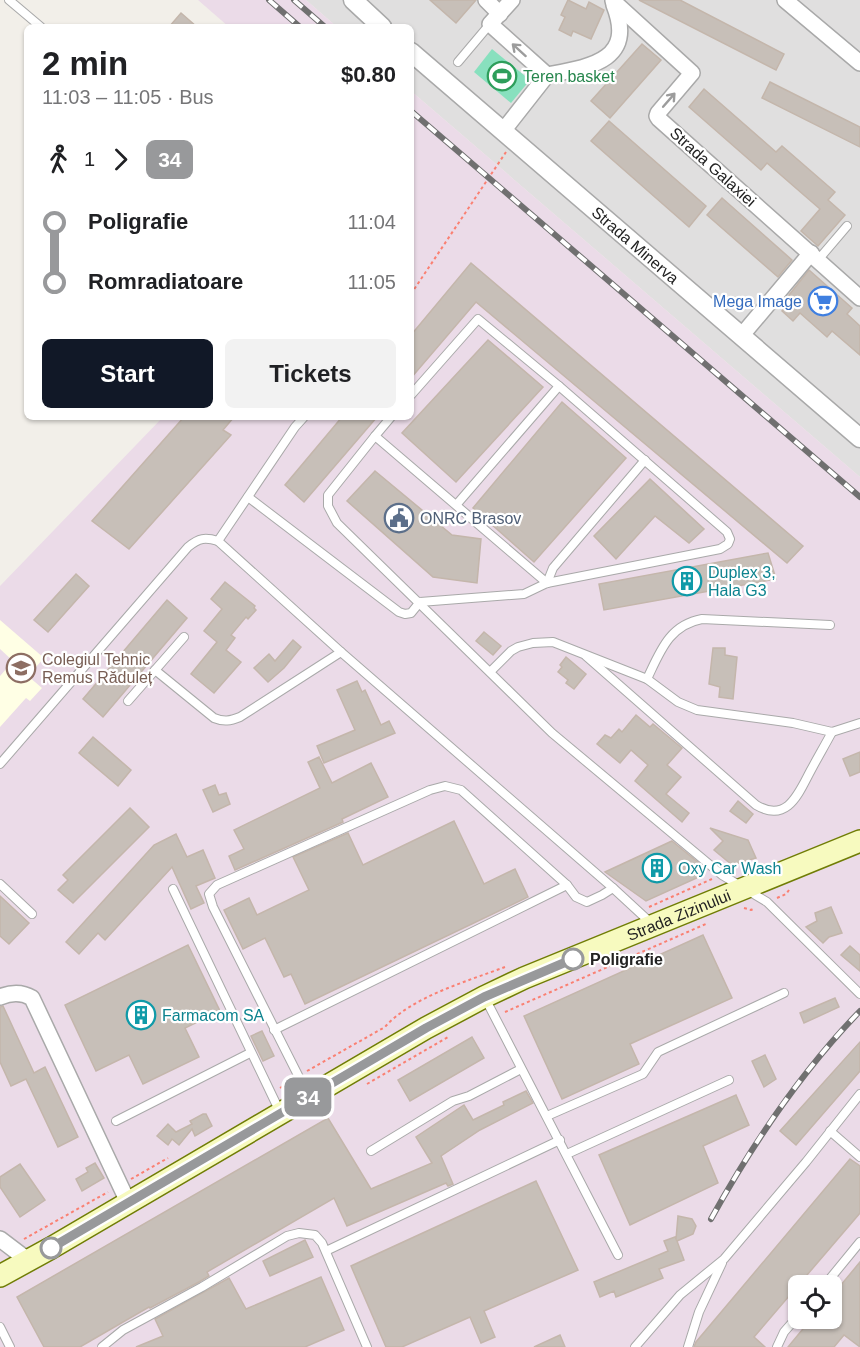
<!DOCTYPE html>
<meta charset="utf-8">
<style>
:root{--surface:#fff;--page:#f2f2f2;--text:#202124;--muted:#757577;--accent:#111827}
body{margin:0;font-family:Arial,sans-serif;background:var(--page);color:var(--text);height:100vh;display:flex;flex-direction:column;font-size:22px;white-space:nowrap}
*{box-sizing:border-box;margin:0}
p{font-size:20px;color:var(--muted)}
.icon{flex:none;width:33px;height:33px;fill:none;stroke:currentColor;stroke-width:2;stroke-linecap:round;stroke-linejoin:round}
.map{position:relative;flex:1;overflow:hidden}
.panel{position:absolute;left:24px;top:24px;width:390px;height:396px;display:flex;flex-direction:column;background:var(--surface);border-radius:9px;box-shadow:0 2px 4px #0004}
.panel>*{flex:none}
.badge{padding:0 12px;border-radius:9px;font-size:21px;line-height:39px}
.buttons{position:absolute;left:788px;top:1275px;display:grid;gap:12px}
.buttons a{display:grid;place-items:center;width:54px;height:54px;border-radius:9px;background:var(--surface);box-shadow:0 2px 4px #0004;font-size:30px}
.map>.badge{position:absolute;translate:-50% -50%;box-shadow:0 0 0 3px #fff}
.legs{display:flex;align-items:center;gap:9px;height:66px;padding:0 18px;font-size:20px}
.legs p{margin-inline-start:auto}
.head{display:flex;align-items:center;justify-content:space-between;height:102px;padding:0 18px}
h1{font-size:33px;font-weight:800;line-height:45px}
.primary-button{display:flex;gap:12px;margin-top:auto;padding:12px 18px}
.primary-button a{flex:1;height:69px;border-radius:9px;background:var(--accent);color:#fff;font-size:24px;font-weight:800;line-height:69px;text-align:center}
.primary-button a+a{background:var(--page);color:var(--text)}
ul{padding:0 18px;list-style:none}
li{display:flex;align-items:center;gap:21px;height:60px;font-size:22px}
li i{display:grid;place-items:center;width:9px;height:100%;margin:0 8px;background:currentColor}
li i::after{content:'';width:15px;height:15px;margin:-8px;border:4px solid;border-radius:50%;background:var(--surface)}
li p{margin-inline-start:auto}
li:first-child i{background:linear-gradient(#0000 50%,currentColor 0)}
li:last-child i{background:linear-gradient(currentColor 50%,#0000 0)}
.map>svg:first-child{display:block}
</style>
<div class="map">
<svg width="860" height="1347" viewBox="0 0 860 1347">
<rect width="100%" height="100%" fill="#f2efe9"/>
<!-- residential -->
<polygon fill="#e0dfdf" points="306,0 860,0 860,477 411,91 411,27 337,27"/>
<!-- industrial -->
<g fill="#ebdbe8" fill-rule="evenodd">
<polygon points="198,0 306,0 337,27 229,27"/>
<path d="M411,91L860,477V1347H0V586L163,417H411ZM798,1286H831V1318H798Z"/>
</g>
<!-- education -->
<polygon fill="#ffffe5" points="0,620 44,658 28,676 42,688 30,701 26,698 0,727 0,676 13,661 0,649"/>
<!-- pitch -->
<polygon fill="#88e0be" points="492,49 530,80 511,103 474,72"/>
<!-- building -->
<g fill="#c7bfb8" stroke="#c4b6ab" stroke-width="1.5">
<polygon points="430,0 476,0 456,23"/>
<polygon points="568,0 586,9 589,2 604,10 591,39 573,31 571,36 559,30 565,17 561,15"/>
<polygon points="639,0 680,0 784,54 776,70"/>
<polygon points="181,13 197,27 169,27"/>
<polygon points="642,44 661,60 610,118 591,101"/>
<polygon points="770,82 860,127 860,147 762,98"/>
<polygon points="704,89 776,152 782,146 835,192 828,200 845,215 818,246 801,231 820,209 767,163 761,170 689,107"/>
<polygon points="609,121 706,206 689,227 591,141"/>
<polygon points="722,198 792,260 778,277 707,215"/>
<polygon points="471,263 803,546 787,563 476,302 411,378 411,335"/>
<polygon points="809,270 852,308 847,314 860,326 860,355 832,331 827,337 800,313 793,321 782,311 788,303 785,300"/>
<polygon points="488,340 543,387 456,482 402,433"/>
<polygon points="562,402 626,458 534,562 473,508"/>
<polygon points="184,417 234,417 223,430 231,435 129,549 92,521"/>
<polygon points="342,417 377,417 304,502 285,485"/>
<polygon points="375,471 452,535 481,539 477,583 433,577 347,501"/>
<polygon points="650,479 704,529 689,543 655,516 616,559 594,536"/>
<polygon points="768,553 776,579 604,610 599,584"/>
<polygon points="76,574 89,586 48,632 34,620"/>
<polygon points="225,582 255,606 254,608 256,610 248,619 246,617 231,635 235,638 226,650 241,662 214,693 191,674 217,642 204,631 222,609 211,599"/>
<polygon points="167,600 187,618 103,717 83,699"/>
<polygon points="484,632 501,646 493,655 476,641"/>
<polygon points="293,640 301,647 284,668 268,682 254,668 269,654 275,661"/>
<polygon points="713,648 725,648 725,655 737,657 733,699 719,697 720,687 709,684"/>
<polygon points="566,657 586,674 574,689 566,683 568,680 558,672 562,667 560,665"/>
<polygon points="357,681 362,692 365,690 381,725 389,721 395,733 324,763 317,746 355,730 337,690"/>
<polygon points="636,715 650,727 653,724 682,748 667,765 681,777 666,794 689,813 682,822 635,781 648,765 631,750 620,763 597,744 605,735 611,738 619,729 622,732"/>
<polygon points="93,737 131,770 118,786 79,753"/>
<polygon points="860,752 860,772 850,776 843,759"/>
<polygon points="319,757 332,783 371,763 388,797 342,819 343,822 235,870 229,856 244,849 234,830 320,788 308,762"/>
<polygon points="215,785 219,795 226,793 230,804 213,812 203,790"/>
<polygon points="738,801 753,814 746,823 730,811"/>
<polygon points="130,808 149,827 73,903 58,890 68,880 63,875"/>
<polygon points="454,821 484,884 515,869 528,897 305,1004 291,974 284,977 265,938 243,949 224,910 249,898 257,915 309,890 293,857 348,833 363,865"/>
<polygon points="710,828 748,840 756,858 732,865 714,850 723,841"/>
<polygon points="176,834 187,857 203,850 215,878 196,886 204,903 191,909 172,867 105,940 98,933 79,954 66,942 154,845"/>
<polygon points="672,841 700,864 701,876 646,901 605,872"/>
<polygon points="0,896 29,923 9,944 0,936"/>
<polygon points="831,907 842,933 829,937 823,943 806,927 817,921 815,913"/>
<polygon points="703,935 732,998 630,1044 639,1064 562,1099 524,1016"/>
<polygon points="188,945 220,1011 185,1028 199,1057 143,1084 129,1055 96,1071 65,1005"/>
<polygon points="850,946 860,955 860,971 841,955"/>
<polygon points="835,998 839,1007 804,1023 800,1013"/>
<polygon points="3,1006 34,1073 45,1067 78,1137 58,1147 26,1079 11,1086 0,1062 0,1007"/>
<polygon points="262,1031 274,1056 263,1061 251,1036"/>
<polygon points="472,1037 484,1058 410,1101 398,1080"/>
<polygon points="860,1042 860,1071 796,1145 780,1131"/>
<polygon points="765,1055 776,1079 764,1087 752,1061"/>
<polygon points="526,1091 533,1103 480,1130 441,1156 453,1184 448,1186 446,1183 347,1226 334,1198 207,1272 209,1276 199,1282 150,1308 149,1307 80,1347 44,1347 17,1297 328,1118 371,1189 432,1163 416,1137 464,1105 473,1120 504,1105 503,1102"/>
<polygon points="736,1095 749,1125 703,1146 718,1183 630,1225 599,1155"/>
<polygon points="203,1114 206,1114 212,1126 195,1136 192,1129 179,1145 172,1139 168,1145 157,1136 168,1124 176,1132 192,1124 190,1121"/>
<polygon points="850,1159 860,1166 860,1213 754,1337 765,1347 694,1347 696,1342"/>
<polygon points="95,1163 104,1178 82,1191 76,1179 88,1172 86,1168"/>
<polygon points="20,1164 45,1200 20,1217 0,1187 0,1177"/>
<polygon points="536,1181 578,1270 484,1311 495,1337 481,1343 470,1317 402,1347 386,1347 351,1266"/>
<polygon points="678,1216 692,1219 696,1226 693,1234 677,1241 684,1260 659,1269 663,1278 616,1297 614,1291 600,1297 594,1282 668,1251 664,1241 675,1237 676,1239"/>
<polygon points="305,1240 313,1257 270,1276 263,1261"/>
<polygon points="860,1262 860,1347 844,1335 834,1347 788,1347 812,1318 831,1318 831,1297"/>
<polygon points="321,1277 344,1330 305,1347 136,1347 163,1336 155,1319 229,1278 246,1309"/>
<polygon points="560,1335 565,1347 534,1347"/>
</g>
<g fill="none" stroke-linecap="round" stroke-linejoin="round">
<!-- service casing -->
<g stroke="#a9a9a9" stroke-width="10">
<g id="service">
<polyline points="9,0 41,27"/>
<polyline points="458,62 490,24"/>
<polyline points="818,260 847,226"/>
<polyline points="411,395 478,319 559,386 727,532 730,539 728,544 720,549 547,583 524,594 420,602"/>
<polyline points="304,417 295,427 218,541 341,652 613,888 652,924"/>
<polyline points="375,436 391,417"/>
<polyline points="248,497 399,612 405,614 411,613 420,602"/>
<polyline points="457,504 559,386"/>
<polyline points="547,583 375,436 328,495 328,506 337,523 552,733 722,875 767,902 860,994"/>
<polyline points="547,583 553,568 645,460"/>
<path d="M586,656L756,805C788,824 799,792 811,770C818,757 825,745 832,732"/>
<path d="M155,670L214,718C224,722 230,721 240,717L341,652"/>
<polyline points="491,671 511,651 518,647 533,643 553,642 647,679 678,702 697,710 793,723 832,732 860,723"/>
<path d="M647,679C660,652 669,625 702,619L830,625"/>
<polyline points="128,701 184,637"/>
<path d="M0,764L188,547C199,538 205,537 218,541"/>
<polyline points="0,884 32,914"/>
<polyline points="173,889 280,1112"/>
<polyline points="485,998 618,1255"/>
<polyline points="274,1030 567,885"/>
<polyline points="308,1095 213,907 209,894 217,885 430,790 445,786 461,790 567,885 576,897 587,902 602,895 613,888"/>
<polyline points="547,1116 643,1074 658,1052 784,993"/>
<polyline points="116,1121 250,1053"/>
<polyline points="830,1131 860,1157"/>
<polyline points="371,1151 453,1101 469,1096 521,1069"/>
<polyline points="567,1154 729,1080"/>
<polyline points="326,1251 560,1140"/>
<polyline points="824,1286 860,1242"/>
<polyline points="0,1327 10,1347"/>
<polyline points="102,1347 123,1330 202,1287 287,1236 299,1233 315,1235 322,1243 367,1347"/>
<polyline points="635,1347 680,1295 724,1259 806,1162 860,1094"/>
<polyline points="688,1347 699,1312 722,1263"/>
<polyline points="777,1347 784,1332 798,1316"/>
</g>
</g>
<!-- minor casing -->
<g stroke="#a9a9a9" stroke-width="18">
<g id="minor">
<polyline points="486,0 500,14"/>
<polyline points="512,0 490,24 547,75"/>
<polyline points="785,0 860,63"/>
<polyline points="613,1 692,73 658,113 657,116 659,119 860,298"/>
<path d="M503,131L547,75C590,67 636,61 614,5"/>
<polyline points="742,335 811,253"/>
<path d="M0,997C12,992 22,992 32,998L128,1202"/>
<polyline points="0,1239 29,1261"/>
</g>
</g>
<!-- tertiary casing -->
<g stroke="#a9a9a9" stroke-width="21">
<g id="tertiary">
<polyline points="353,0 382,27"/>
<path id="s1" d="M411,52L860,438"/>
</g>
</g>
<!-- secondary casing -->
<g stroke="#707d05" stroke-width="24">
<g id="secondary">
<path id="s2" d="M0,1276L51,1248L426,1028L484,997L524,978L860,841"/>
</g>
</g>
<!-- path -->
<g stroke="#fa8072" stroke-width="2" stroke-dasharray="3 3" stroke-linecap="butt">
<polyline points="411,294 506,152"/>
<polyline points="777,898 786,894 789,890"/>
<polyline points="649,907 712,879"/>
<polyline points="744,908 751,910 755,908"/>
<polyline points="505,1012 708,923"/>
<path d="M307,1071L385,1027C411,997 468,981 505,967"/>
<polyline points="367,1084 448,1037"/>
<polyline points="280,1088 290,1082"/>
<polyline points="131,1179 168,1158"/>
<polyline points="24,1239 108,1192"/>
</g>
<!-- service -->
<use href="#service" stroke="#fff" stroke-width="8"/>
<!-- minor -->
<use href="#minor" stroke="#fff" stroke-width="15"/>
<!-- tertiary -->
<use href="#tertiary" stroke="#fff" stroke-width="18"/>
<!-- secondary -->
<use href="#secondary" stroke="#f7fabf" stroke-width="21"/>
<!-- rail casing -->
<g stroke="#707070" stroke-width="6">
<g id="rail">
<polyline points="269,0 300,27"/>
<polyline points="294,0 325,27"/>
<polyline points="411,111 860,497"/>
<path d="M711,1219C753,1143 800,1073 860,1011"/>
</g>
</g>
<!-- rail -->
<use href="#rail" stroke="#fff" stroke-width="4" stroke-dasharray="11" stroke-linecap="butt"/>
</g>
<!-- one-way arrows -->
<defs><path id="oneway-shaft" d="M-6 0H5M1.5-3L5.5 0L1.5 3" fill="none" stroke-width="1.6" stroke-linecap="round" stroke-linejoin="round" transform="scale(1.5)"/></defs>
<g stroke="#9c9c9c">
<use href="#oneway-shaft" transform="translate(519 50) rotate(-138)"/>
<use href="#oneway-shaft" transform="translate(669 100) rotate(-49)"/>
</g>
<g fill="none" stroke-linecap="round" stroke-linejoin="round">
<!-- line-1 casing -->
<g stroke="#fff" stroke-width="14">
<polyline id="line-1" points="51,1248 426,1028 484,997 573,959"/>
</g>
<!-- line-1 -->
<use href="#line-1" stroke="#98999b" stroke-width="9"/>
</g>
<!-- icons -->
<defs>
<g id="stadium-ring" transform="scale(1.5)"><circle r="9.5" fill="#fff" stroke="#2e9e5b" stroke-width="1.5"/><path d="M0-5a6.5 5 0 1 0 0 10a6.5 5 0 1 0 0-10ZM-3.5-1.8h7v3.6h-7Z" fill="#2e9e5b"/></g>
<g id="supermarket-ring" transform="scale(1.5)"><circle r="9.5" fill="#fff" stroke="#3f7fe0" stroke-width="1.5"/><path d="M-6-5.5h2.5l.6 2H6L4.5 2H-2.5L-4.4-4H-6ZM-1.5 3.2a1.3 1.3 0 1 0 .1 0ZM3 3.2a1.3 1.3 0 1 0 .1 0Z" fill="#3f7fe0"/></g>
<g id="civic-ring" transform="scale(1.5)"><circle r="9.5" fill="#fff" stroke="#5c6f8a" stroke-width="1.5"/><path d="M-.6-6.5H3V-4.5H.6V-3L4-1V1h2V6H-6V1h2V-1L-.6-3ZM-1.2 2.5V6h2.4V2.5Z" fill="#5c6f8a"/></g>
<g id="building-ring" transform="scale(1.5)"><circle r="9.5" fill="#fff" stroke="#0f9aa8" stroke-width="1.5"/><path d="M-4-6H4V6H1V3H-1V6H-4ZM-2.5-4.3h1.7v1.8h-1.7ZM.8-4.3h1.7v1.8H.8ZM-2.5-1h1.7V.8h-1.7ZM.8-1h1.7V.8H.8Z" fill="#0f9aa8"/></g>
<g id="university-ring" transform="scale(1.5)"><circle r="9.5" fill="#fff" stroke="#8d6e63" stroke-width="1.5"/><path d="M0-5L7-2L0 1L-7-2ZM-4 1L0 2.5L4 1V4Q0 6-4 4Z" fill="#8d6e63"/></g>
</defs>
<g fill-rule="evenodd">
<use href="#stadium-ring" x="502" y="76"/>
<use href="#supermarket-ring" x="823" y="301"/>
<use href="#civic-ring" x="399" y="518"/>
<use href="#building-ring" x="687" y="581"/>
<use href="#university-ring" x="21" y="668"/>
<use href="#building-ring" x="657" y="868"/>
<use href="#building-ring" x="141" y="1015"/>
</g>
<!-- markers -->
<g fill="#fff" stroke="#98999b" stroke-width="3">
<circle cx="573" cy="959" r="10"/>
<circle cx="51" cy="1248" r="10"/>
</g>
<g text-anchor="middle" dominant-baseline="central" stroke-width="4.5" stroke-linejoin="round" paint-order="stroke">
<!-- leisure labels -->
<g font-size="16" fill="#27864d" stroke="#fff" text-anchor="start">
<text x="523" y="76">Teren basket</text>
</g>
<!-- street labels -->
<g font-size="16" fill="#222" stroke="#fff">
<text transform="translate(713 167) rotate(42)">Strada Galaxiei</text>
<text stroke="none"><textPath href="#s1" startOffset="296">Strada Minerva</textPath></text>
<text stroke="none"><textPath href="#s2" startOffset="770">Strada Zizinului</textPath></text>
</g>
<!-- shop labels -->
<g font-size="16" fill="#366cbe" stroke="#fff" text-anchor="end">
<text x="802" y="301">Mega Image</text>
</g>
<!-- service labels -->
<g font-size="16" fill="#4e5e75" stroke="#fff" text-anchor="start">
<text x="420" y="518">ONRC Brasov</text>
</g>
<!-- culture labels -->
<g font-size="16" fill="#0d838f" stroke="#fff" text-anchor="start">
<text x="708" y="572">Duplex 3,<tspan x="708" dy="18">Hala G3</tspan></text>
<text x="678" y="868">Oxy Car Wash</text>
<text x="162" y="1015">Farmacom SA</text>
</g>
<!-- education labels -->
<g font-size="16" fill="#785e54" stroke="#fff" text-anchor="start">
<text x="42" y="659">Colegiul Tehnic<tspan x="42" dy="18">Remus Răduleț</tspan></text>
</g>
<!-- stop labels -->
<g font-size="16" font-weight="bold" fill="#222" stroke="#fff" text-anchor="start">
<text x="590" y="959">Poligrafie</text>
</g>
</g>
</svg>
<div class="buttons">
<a><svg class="icon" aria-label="locate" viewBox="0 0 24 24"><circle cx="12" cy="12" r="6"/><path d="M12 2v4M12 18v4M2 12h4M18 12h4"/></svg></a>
</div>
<b class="badge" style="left:308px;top:1097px;background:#98999b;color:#fff">34</b>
<section class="panel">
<div class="head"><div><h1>2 min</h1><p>11:03 – 11:05 · Bus</p></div><b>$0.80</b></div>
<div class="legs"><svg class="icon" aria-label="walk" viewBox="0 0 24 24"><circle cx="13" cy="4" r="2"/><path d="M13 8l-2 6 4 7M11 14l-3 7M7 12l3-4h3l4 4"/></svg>1<svg class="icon" aria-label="forward" viewBox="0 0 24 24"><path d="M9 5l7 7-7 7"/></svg><b class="badge" style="background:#98999b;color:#fff">34</b></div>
<ul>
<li><i style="color:#98999b"></i><b>Poligrafie</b><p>11:04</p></li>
<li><i style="color:#98999b"></i><b>Romradiatoare</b><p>11:05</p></li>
</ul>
<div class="primary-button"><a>Start</a><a>Tickets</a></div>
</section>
</div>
